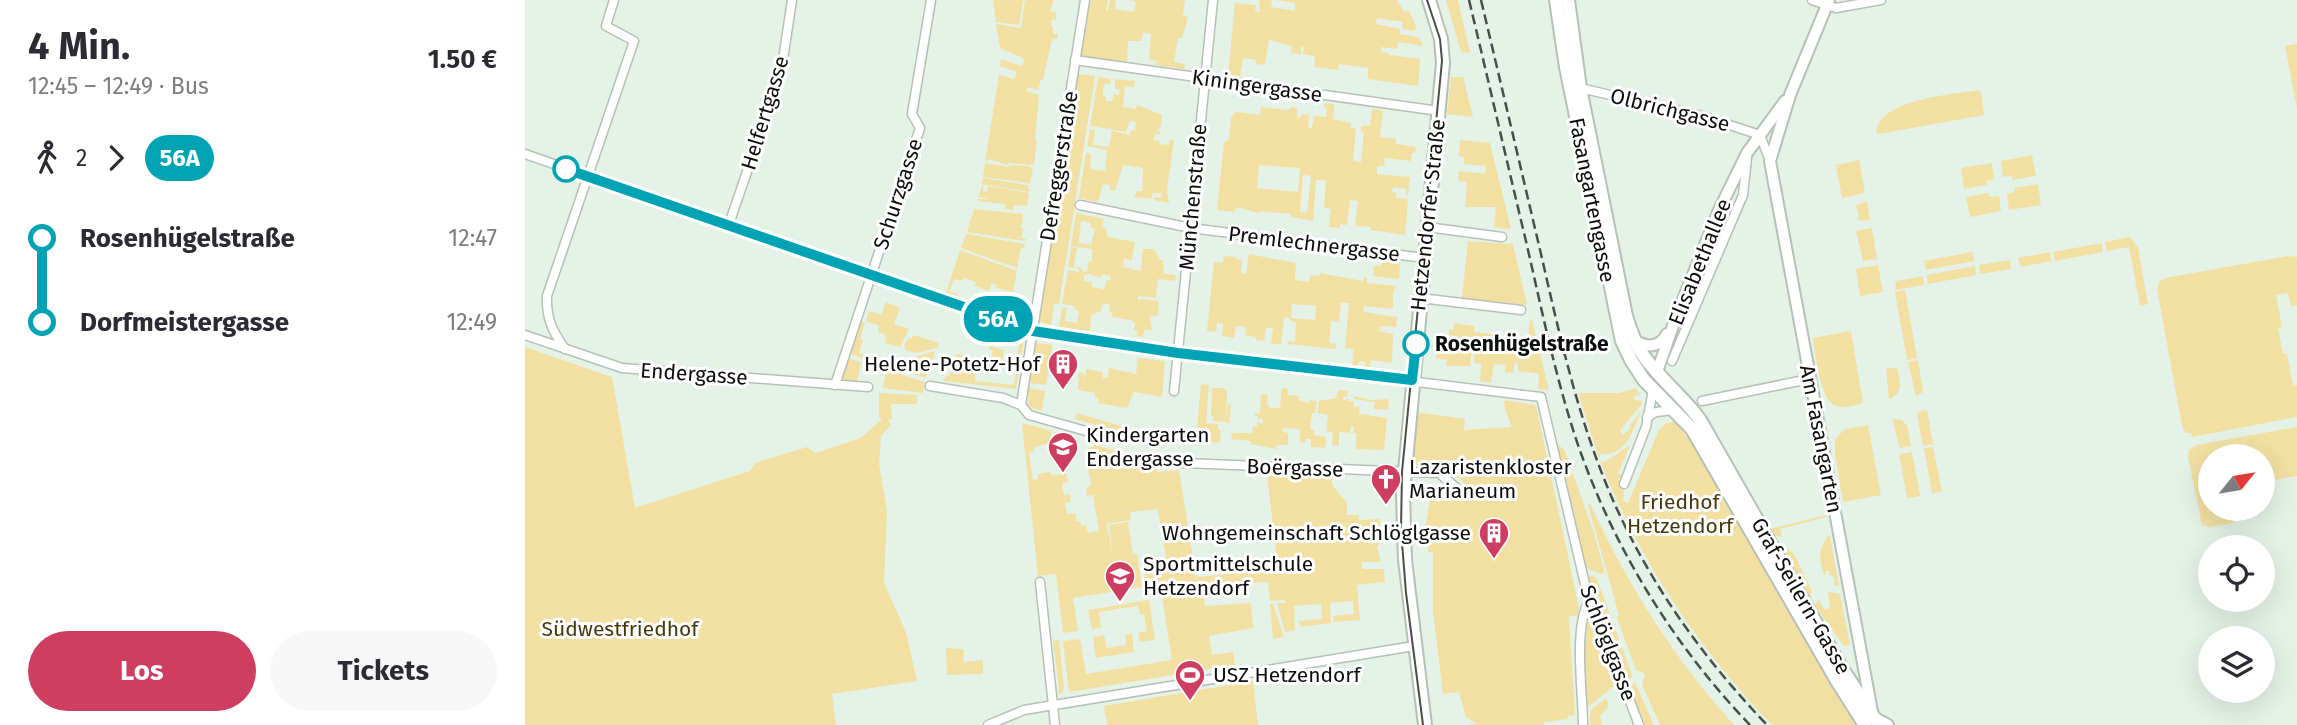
<!DOCTYPE html>
<html lang="de">
<meta charset="utf-8">
<style>
:root{--surface:#fff;--page:#f7f7f7;--text:#2b2b33;--muted:#7c7c81;--accent:#cd3e60}
body{margin:0;font-family:"Fira Sans",sans-serif;background:var(--page);color:var(--text);height:100vh;display:flex;flex-direction:column;font-size:26px;white-space:nowrap}
*{box-sizing:border-box;margin:0}
p{font-size:23px;color:var(--muted)}
.icon{flex:none;width:38px;height:38px;fill:none;stroke:currentColor;stroke-width:2;stroke-linecap:round;stroke-linejoin:round}
.map{position:relative;flex:1;overflow:hidden}
.side{display:flex;flex-direction:column;background:var(--surface);width:525px}
.side>*{flex:none}
.badge{padding:0 14px;border-radius:23px;font-size:24px;line-height:46px}
.needle{width:46px;rotate:60deg}
.fabs{position:absolute;left:1673px;top:444px;display:grid;gap:14px}
.fabs a{display:grid;place-items:center;width:77px;height:77px;border-radius:50%;background:var(--surface);box-shadow:0 7px 28px #0002;font-size:35px}
.map>.badge{position:absolute;translate:-50% -50%;box-shadow:0 0 0 4px #fff}
.legs{display:flex;align-items:center;gap:10px;height:77px;padding:0 28px;font-size:23px}
.legs p{margin-inline-start:auto}
.headline{display:flex;align-items:center;justify-content:space-between;height:119px;padding:0 28px}
h1{font-size:38px;font-weight:700;line-height:52px}
.cta{display:flex;gap:14px;margin-top:auto;padding:14px 28px}
.cta a{flex:1;height:80px;border-radius:42px;background:var(--accent);color:#fff;font-size:28px;font-weight:700;line-height:80px;text-align:center}
.cta a+a{background:var(--page);color:var(--text)}
ul{padding:0 28px;list-style:none}
li{display:flex;align-items:center;gap:24px;height:84px;font-size:26px}
li i{display:grid;place-items:center;width:10px;height:100%;margin:0 9px;background:currentColor}
li i::after{content:'';width:18px;height:18px;margin:-9px;border:5px solid;border-radius:50%;background:var(--surface)}
li p{margin-inline-start:auto}
li:first-child i{background:linear-gradient(#0000 50%,currentColor 0)}
li:last-child i{background:linear-gradient(currentColor 50%,#0000 0)}
main{display:flex;flex:1;min-height:0}
.map>svg:first-child{display:block}
</style>
<main>
<section class="side">
<div class="headline"><div><h1>4 Min.</h1><p>12:45 – 12:49 · Bus</p></div><b>1.50 €</b></div>
<div class="legs"><svg class="icon" aria-label="walk" viewBox="0 0 24 24"><circle cx="13" cy="4" r="2"/><path d="M13 8l-2 6 4 7M11 14l-3 7M7 12l3-4h3l4 4"/></svg>2<svg class="icon" aria-label="forward" viewBox="0 0 24 24"><path d="M9 5l7 7-7 7"/></svg><b class="badge" style="background:#00a3b4;color:#fff">56A</b></div>
<ul>
<li><i style="color:#00a3b4"></i><b>Rosenhügelstraße</b><p>12:47</p></li>
<li><i style="color:#00a3b4"></i><b>Dorfmeistergasse</b><p>12:49</p></li>
</ul>
<div class="cta"><a>Los</a><a>Tickets</a></div>
</section>
<div class="map">
<svg width="1772" height="725" viewBox="0 0 1772 725">
<rect width="100%" height="100%" fill="#e5f2e7"/>
<!-- green -->
<g fill="#f2e0a2" fill-rule="evenodd">
<polygon points="468,0 498,0 494,25 471,22"/>
<polygon points="500,0 533,0 529,0 525,11 531,12 531,20 527,19 526,26 528,26 528,34 533,34 532,39 527,39 518,80 516,80 513,90 503,87 501,91 514,95 510,139 512,140 509,165 484,163 483,165 463,159 460,162 474,75 489,79 492,72 475,66 476,59 497,66 500,59 475,48 471,24 496,28"/>
<polygon points="563,0 583,0 581,10 583,11 585,0 591,0 590,9 609,12 611,2 605,0 660,0 658,16 663,17 657,38 653,38 649,62 660,64 659,69 631,65 632,61 624,60 626,34 618,33 616,41 603,41 602,62 554,57"/>
<polygon points="734,0 747,0 746,7 770,11 770,3 751,0 872,0 879,12 884,11 892,28 888,31 877,29 878,22 852,18 851,24 875,29 874,34 894,37 898,46 873,42 872,49 856,47 856,52 864,53 864,55 895,59 893,86 843,79 843,68 814,64 813,70 789,67 790,56 778,54 779,47 776,47 776,54 766,53 767,46 744,40 740,65 731,64 731,60 718,58 715,77 703,75 710,3 731,5 730,11 735,12"/>
<polygon points="921,0 933,0 945,53 936,52"/>
<polygon points="1772,44 1772,109 1760,46"/>
<polygon points="551,74 570,76 534,304 529,304 526,325 512,321"/>
<path d="M573,77L586,79L585,84H580C578,89 578,91 578,96L581,97V101H587L589,94L594,95L595,90L590,89V79L610,81L609,87L600,86L598,107L611,109L612,105L615,106L637,115L635,129H630L635,131V135L630,134L629,140L634,141V144L644,145L645,139L649,140L642,190L644,203L629,200L630,197H636L637,193H628L626,199L609,197L612,191H617L618,168L598,165L590,191L584,190L585,185L578,184L573,202L554,198L561,153L566,154L565,169L580,171L582,150L562,146L565,130H570L568,145L584,147L587,131L605,135L606,130L610,131L611,122L605,121L601,132L587,130L585,127L584,129L565,126Z"/>
<polygon points="926,77 938,77 948,117 922,114"/>
<path d="M1453,90L1456,92L1459,115L1354,134L1351,132C1355,99 1426,95 1453,90Z"/>
<path d="M799,103L809,104L808,119L826,123V128L831,129L828,161L836,162L839,132L836,131V126H845L847,109L858,111L855,137L871,139V144L891,147L890,153H887L886,161L860,158L859,166H852V174L885,177L883,195H881V189L868,187L867,192L871,193V198L883,199L880,235L846,230V227L830,226L833,201L825,200L822,225L815,224V228L804,227L806,209L799,208L801,180H791L788,221L766,217V214L735,211L734,213L711,207L710,212L692,210L699,143L704,139L706,117L711,112L735,115L736,107L764,110L765,107L772,108V117L775,118L776,114L784,115L783,127L787,128L789,116L801,117L802,108L799,107ZM734,165L775,168L773,192L732,188ZM778,175L786,176L782,213L775,212Z"/>
<polygon points="935,140 965,143 986,229 969,227 971,207 940,207 942,182 933,181 934,171 960,174 961,166 939,164 939,157 934,156"/>
<polygon points="1507,155 1511,176 1488,180 1487,176 1478,177 1476,161"/>
<polygon points="1334,160 1340,193 1317,198 1311,165"/>
<polygon points="460,163 484,167 485,165 504,166 508,169 505,183 458,177"/>
<polygon points="1467,163 1469,179 1461,181 1462,185 1439,189 1436,168"/>
<polygon points="458,178 503,185 504,192 457,184"/>
<polygon points="1213,178 1216,178 1160,318 1157,317"/>
<polygon points="1513,184 1516,205 1484,210 1482,194 1490,192 1489,188"/>
<polygon points="457,185 459,185 458,191 462,192 463,186 504,193 502,206 489,205 488,210 480,209 480,204 452,201 453,199 466,199 454,197"/>
<polygon points="1463,193 1464,197 1474,196 1476,211 1445,217 1441,197"/>
<polygon points="1342,201 1345,220 1336,221 1332,219 1334,215 1331,206"/>
<polygon points="449,209 498,214 497,225 494,226 498,229 497,237 491,237 501,239 500,241 442,232"/>
<path d="M551,213L579,219L577,227L581,229L583,237L610,242L607,260L599,259L598,267L616,271L618,249H629L635,260H638L639,274L651,275L650,281L633,279L631,298L613,296V300L617,299L634,301L633,316H625L627,330H619L618,337L608,336L612,335L613,332L609,330L610,323L606,320L587,317V312H584L585,303L577,305L576,311L566,315L565,331L534,327L537,308H542L540,321L552,323L554,311L550,309V306L537,304L543,270L554,272L553,268L543,267L546,247L552,248L549,266L557,268V271L562,272L564,262H567V249L546,246ZM556,221L565,222L566,228L570,229L566,245L554,243ZM564,274L576,278L577,274L585,276L586,280H582L579,289L567,287V282L559,281V276Z"/>
<polygon points="1347,228 1352,259 1338,261 1331,231"/>
<polygon points="441,234 500,244 499,248 496,248 492,268 436,248"/>
<polygon points="1605,237 1613,248 1623,304 1615,306 1604,247 1582,251 1580,242"/>
<polygon points="943,241 988,244 1002,305 937,298"/>
<polygon points="1577,243 1578,252 1530,261 1528,252"/>
<polygon points="435,250 492,271 488,292 471,288 472,285 467,283 464,291 450,286 451,282 439,278 436,281 429,279 424,291 432,294 431,296 421,293"/>
<polygon points="1447,252 1449,261 1401,270 1399,261"/>
<polygon points="1525,252 1526,261 1495,267 1493,258"/>
<path d="M724,254L771,263L770,280L784,282L785,275L794,276L795,273L838,281L839,277L842,278V283L871,286L868,294V309L839,306L838,312L872,317L871,327L855,326L854,331L868,334L867,363L846,360L845,368L840,367V362L834,361L833,366H827L829,349L820,348L824,303H816L814,322L806,321L804,343L811,344V349L763,344V341L770,342L771,323L765,321V318L759,317L756,345L746,343L748,328H741L739,341L731,340V337L720,335L721,327L711,326L709,338L697,336L698,324L692,323L691,332L682,331L689,262L698,263L699,256L711,257L712,259L717,260L716,273L721,274ZM767,304L791,306L790,320L766,318Z"/>
<polygon points="1763,256 1772,257 1772,305 1766,306 1763,293 1751,295 1757,327 1753,328 1758,354 1762,354 1768,386 1772,385 1772,417 1667,437 1666,433 1661,433 1657,426 1632,289 1634,282 1640,278"/>
<polygon points="857,260 875,263 874,279 848,276 849,266 856,266"/>
<polygon points="1485,260 1486,269 1455,274 1454,265"/>
<polygon points="1353,265 1358,292 1335,296 1331,269"/>
<polygon points="1450,266 1451,275 1403,284 1402,275"/>
<polygon points="1398,276 1399,285 1370,290 1371,281"/>
<polygon points="1380,290 1392,358 1382,360 1370,292"/>
<polygon points="361,302 375,308 369,324 384,329 375,347 360,343 361,335 353,332 354,326 341,321 344,311 356,315"/>
<polygon points="1005,319 1007,320 1024,390 1013,389 1014,374 993,371 993,363 990,363 988,373 980,372 980,365 969,364 966,383 955,381 956,364 949,363 950,347 947,347 945,366 921,366 922,360 911,358 913,342 929,344 930,336 924,335 924,329 928,330 929,323 949,326 949,332 972,335 971,343 1002,346"/>
<polygon points="336,322 340,323 335,339 338,340 334,353 402,374 401,378 325,354"/>
<polygon points="471,329 499,339 491,389 418,381 421,376 424,376 431,354 438,355 463,363 461,367 451,366 450,381 489,385 493,358 491,358 494,345 491,344 492,339 472,332 469,340 467,339"/>
<path d="M1326,331L1338,403C1330,405 1319,409 1311,406C1294,400 1291,354 1288,338Z"/>
<polygon points="389,335 414,343 412,348 391,353 381,350 379,347 383,338 386,339"/>
<polygon points="511,343 527,345 521,385 505,383"/>
<polygon points="465,346 479,350 476,368 465,367 468,350 464,349"/>
<polygon points="0,347 87,377 110,508 225,471 230,463 282,447 290,453 336,438 357,419 354,418 354,393 392,395 392,404 366,404 367,420 363,419 366,425 356,436 354,464 362,510 359,583 381,632 392,681 307,694 311,725 0,725"/>
<polygon points="410,351 405,369 387,361 389,357"/>
<polygon points="322,358 336,362 332,382 315,381"/>
<polygon points="613,358 640,361 637,397 609,392 602,408 573,403 574,399 570,397 570,393 553,390 554,372 559,374 560,381 561,369 577,372 578,378 583,378 584,368 611,374"/>
<polygon points="1393,360 1398,392 1391,396 1383,362"/>
<path d="M1372,367C1374,380 1380,393 1364,399L1361,369Z"/>
<polygon points="364,371 400,382 398,393 358,388 361,372"/>
<polygon points="676,384 684,385 681,423 693,424 693,429 696,430 695,443 671,441"/>
<polygon points="504,388 520,391 517,411 503,406"/>
<polygon points="687,388 698,388 702,391 701,420 703,404 706,405 704,424 701,422 688,421 688,416 686,416"/>
<polygon points="757,388 763,389 763,395 774,396 774,400 785,403 785,400 792,401 790,413 787,413 785,429 789,430 789,435 801,437 800,448 786,447 786,439 781,439 780,443 775,443 775,429 758,428 758,432 763,433 763,445 751,445 751,449 726,444 726,441 707,439 706,433 727,433 728,426 732,426 733,421 736,424 739,421 736,418 733,420 733,416 730,416 730,413 735,413 736,394 743,395 742,404 746,408 755,408"/>
<path d="M1111,388L1115,395L1109,396L1110,400L1117,401V404L1095,430L1097,435L1106,428L1105,425L1116,411C1108,431 1101,456 1076,454L1074,458L1053,393H1095Z"/>
<polygon points="813,390 823,391 822,397 819,397 818,400 824,399 824,401 829,401 828,406 835,407 834,416 836,414 860,418 862,416 859,450 831,449 831,433 828,433 829,427 826,426 825,433 814,432 814,446 807,445 808,432 801,431 803,415 792,413 794,401 811,398"/>
<polygon points="829,396 846,400 864,399 863,410 849,409 850,402 829,399"/>
<path d="M979,400L1011,405L1054,608L1053,615L1044,617L1050,715L1043,716V719L1019,722V725H943L952,723L941,717L934,692L918,694L908,611V552H903L901,524L906,494H918L925,490L936,501L954,498C929,471 924,467 887,465L891,412L940,419L939,430L987,427C983,418 980,411 979,400Z"/>
<polygon points="1402,410 1408,444 1398,446 1392,414 1394,412"/>
<polygon points="552,413 596,426 595,432 550,419"/>
<polygon points="1367,419 1376,420 1382,425 1386,446 1375,448"/>
<path d="M1149,422L1155,423L1162,432L1307,685L1332,725H1247C1173,648 1115,561 1075,461L1080,462L1105,445L1093,474H1098L1096,478H1093L1099,492L1098,501L1103,503L1134,430L1141,423Z"/>
<polygon points="497,423 527,431 523,444 509,447 509,451 504,452 508,480 513,479 513,474 525,472 527,476 541,473 543,482 537,484 539,495 545,494 546,502 540,503 542,514 550,513 552,521 555,521 556,526 561,525 563,533 574,531 568,495 562,496 561,488 566,486 560,450 570,445 630,463 632,472 654,470 671,577 753,570 742,474 807,476 807,485 822,503 822,515 834,515 834,520 855,519 856,537 854,537 854,546 852,547 856,562 837,562 837,569 859,569 860,582 832,585 835,620 809,622 808,616 829,614 828,601 805,603 806,623 775,627 774,621 797,619 796,604 769,606 770,630 760,632 752,603 760,603 760,600 745,601 743,582 678,586 680,606 726,603 728,628 684,636 687,655 708,652 710,665 544,692 538,641 555,639 561,674 647,660 635,584 622,586 620,574 643,570 633,509 605,512 606,520 582,524 588,557 584,525 603,522 608,554 612,554 617,587 548,598 553,631 538,633 531,574 513,576"/>
<polygon points="1343,425 1356,495 1318,502 1310,454 1310,439 1320,429"/>
<polygon points="1772,427 1772,476 1738,482 1738,457 1685,457 1685,509 1706,509 1708,523 1684,527 1677,525 1663,457 1664,450 1672,445"/>
<path d="M1032,445C1040,446 1046,463 1044,471L1048,474L1069,533L1080,573L1076,574L1060,567Z"/>
<polygon points="1408,447 1417,492 1407,493 1399,448"/>
<polygon points="1387,452 1395,496 1382,498 1374,454"/>
<path d="M1065,504C1104,587 1148,657 1209,725H1135L1118,687L1117,682L1120,677L1119,673L1111,670L1092,618L1094,615L1063,505Z"/>
<polygon points="1301,515 1302,517 1255,529 1257,537 1249,535 1245,529"/>
<path d="M1304,535L1305,536L1314,586L1309,585L1310,578L1304,574V571H1301L1300,576C1293,561 1293,548 1304,535Z"/>
<polygon points="1255,544 1269,554 1286,589 1286,598"/>
<polygon points="1067,575 1072,579 1107,675 1107,677 1102,681 1068,603 1061,577"/>
<polygon points="1303,592 1315,594 1325,645 1319,646 1290,606 1293,599 1299,609 1305,608"/>
<polygon points="624,600 630,640 615,642 613,633 622,631 619,615 615,615 613,606 574,612 576,628 567,629 563,610"/>
<polygon points="745,604 748,604 759,637 748,639"/>
<polygon points="1060,618 1071,634 1089,686 1063,707 1058,656"/>
<polygon points="607,634 609,652 571,658 568,637 579,635 582,648 601,645 600,635"/>
<polygon points="534,640 539,687 538,693 532,694 534,689 528,641"/>
<polygon points="421,648 439,649 438,662 458,660 458,674 422,675"/>
<polygon points="728,681 733,725 582,725 579,706"/>
<polygon points="1110,683 1112,687 1129,725 1117,725 1103,685"/>
<polygon points="1081,698 1084,706 1075,716 1077,725 1065,725 1065,711"/>
</g>
<g fill="none" stroke-linecap="round" stroke-linejoin="round">
<!-- minor casing -->
<g stroke="#b5c1b6" stroke-width="11">
<g id="minor">
<polyline points="1287,0 1311,8 1356,0"/>
<polyline points="550,60 914,111"/>
<polyline points="1055,88 1177,116 1235,135 1245,161"/>
<polyline points="0,154 508,331 653,353 1016,397 1064,601 1081,639 1114,725"/>
<polyline points="555,205 666,228 899,258"/>
<polyline points="204,224 256,73 267,0"/>
<polyline points="902,227 977,237"/>
<polyline points="895,298 996,310"/>
<polyline points="0,335 97,368 343,387"/>
<path d="M40,349C28,332 21,319 22,296L109,41L81,26L89,0"/>
<polyline points="1147,361 1218,195 1222,158"/>
<polyline points="310,385 395,128 387,114 406,0"/>
<polyline points="405,386 478,398 496,405 504,415 568,433"/>
<polyline points="649,391 688,0"/>
<polyline points="1177,401 1284,379"/>
<polyline points="496,405 560,0"/>
<polyline points="1122,417 1131,412 1149,410"/>
<polyline points="634,462 914,473 941,496"/>
<polyline points="1099,484 1121,427 1128,390"/>
<polyline points="515,582 530,725"/>
<polyline points="463,725 499,710 889,646"/>
<path d="M1058,725C1058,693 1048,628 1064,601"/>
</g>
</g>
<!-- tertiary casing -->
<g stroke="#b5c1b6" stroke-width="14">
<g id="tertiary">
<polyline points="1304,0 1265,95 1245,161 1348,717 1363,725"/>
<path d="M1109,340C1122,348 1134,348 1142,334"/>
<polyline points="1132,372 1151,317 1194,210 1222,153 1260,101"/>
</g>
</g>
<!-- secondary casing -->
<g stroke="#b5c1b6" stroke-width="16">
<g id="secondary">
<polyline points="1031,0 1041,67 1097,341 1106,360 1119,380 1167,429 1312,681 1340,725"/>
<path d="M1043,0L1055,88L1101,316C1105,329 1109,341 1116,352C1133,378 1158,396 1175,420L1316,667L1354,725"/>
<polyline points="900,725 880,560 878,493 918,63 916,39 904,0"/>
</g>
</g>
<!-- minor -->
<use href="#minor" stroke="#fff" stroke-width="8"/>
<!-- tertiary -->
<use href="#tertiary" stroke="#fff" stroke-width="10"/>
<!-- secondary -->
<use href="#secondary" stroke="#fff" stroke-width="12"/>
<!-- tram -->
<polyline stroke="#484e48" stroke-width="2" points="898,725 881,593 876,530 877,472 917,61 915,39 902,0"/>
<!-- rail -->
<g stroke="#484e48" stroke-width="2.5" stroke-dasharray="10 5" stroke-linecap="butt">
<path d="M944,0C963,79 981,158 1000,237C1016,306 1030,376 1052,442C1088,547 1148,645 1225,725"/>
<path d="M956,0C976,84 996,169 1016,254C1035,337 1053,419 1087,498C1124,583 1178,658 1242,725"/>
</g>
</g>
<g fill="none" stroke-linecap="round" stroke-linejoin="round">
<!-- line-1 casing -->
<g stroke="#fff" stroke-width="16">
<polyline id="line-1" points="41,169 508,331 653,353 887,380 891,344"/>
</g>
<!-- line-1 -->
<use href="#line-1" stroke="#00a3b4" stroke-width="10"/>
</g>
<!-- icons -->
<defs>
<g id="building-pin" transform="scale(1.575)"><path d="M0 17L-7.5 6A9.5 9.5 0 1 1 7.5 6Z" fill="#cd3e60" stroke="#fff"/><path d="M-4-6H4V6H1V3H-1V6H-4ZM-2.5-4.3h1.7v1.8h-1.7ZM.8-4.3h1.7v1.8H.8ZM-2.5-1h1.7V.8h-1.7ZM.8-1h1.7V.8H.8Z" fill="#fff"/></g>
<g id="school-pin" transform="scale(1.575)"><path d="M0 17L-7.5 6A9.5 9.5 0 1 1 7.5 6Z" fill="#cd3e60" stroke="#fff"/><path d="M0-5L7-2L0 1L-7-2ZM-4 1L0 2.5L4 1V4Q0 6-4 4Z" fill="#fff"/></g>
<g id="church-pin" transform="scale(1.575)"><path d="M0 17L-7.5 6A9.5 9.5 0 1 1 7.5 6Z" fill="#cd3e60" stroke="#fff"/><path d="M-1.2-6h2.4v3.5h3.3v2.4h-3.3V6h-2.4V-.1h-3.3v-2.4h3.3Z" fill="#fff"/></g>
<g id="stadium-pin" transform="scale(1.575)"><path d="M0 17L-7.5 6A9.5 9.5 0 1 1 7.5 6Z" fill="#cd3e60" stroke="#fff"/><path d="M0-5a6.5 5 0 1 0 0 10a6.5 5 0 1 0 0-10ZM-3.5-1.8h7v3.6h-7Z" fill="#fff"/></g>
</defs>
<g fill-rule="evenodd">
<use href="#building-pin" x="538" y="364"/>
<use href="#school-pin" x="538" y="447"/>
<use href="#church-pin" x="861" y="479"/>
<use href="#building-pin" x="969" y="533"/>
<use href="#school-pin" x="595" y="576"/>
<use href="#stadium-pin" x="665" y="675"/>
</g>
<!-- markers -->
<g fill="#fff" stroke="#00a3b4" stroke-width="3.5">
<circle cx="41" cy="169" r="12"/>
<circle cx="891" cy="344" r="12"/>
</g>
<g text-anchor="middle" dominant-baseline="central" stroke-width="6" stroke-linejoin="round" paint-order="stroke">
<!-- street labels -->
<g font-size="21" fill="#0b0f0b" stroke="#fff">
<text transform="translate(732 86) rotate(8)">Kiningergasse</text>
<text transform="translate(1145 110) rotate(14)">Olbrichgasse</text>
<text transform="translate(240 113) rotate(-73)">Helfertgasse</text>
<text transform="translate(534 166) rotate(-81)">Defreggerstraße</text>
<text transform="translate(373 194) rotate(-72)">Schurzgasse</text>
<text transform="translate(668 197) rotate(-85)">Münchenstraße</text>
<text transform="translate(1067 200) rotate(79)">Fasangartengasse</text>
<text transform="translate(903 215) rotate(-84)">Hetzendorfer Straße</text>
<text transform="translate(789 244) rotate(7)">Premlechnergasse</text>
<text transform="translate(1175 262) rotate(-68)">Elisabethallee</text>
<text transform="translate(169 374) rotate(4)">Endergasse</text>
<text transform="translate(1296 439) rotate(79)">Am Fasangarten</text>
<text transform="translate(770 468) rotate(2)">Boërgasse</text>
<text transform="translate(1276 596) rotate(60)">Graf-Seilern-Gasse</text>
<text transform="translate(1083 643) rotate(69)">Schlöglgasse</text>
</g>
<!-- stop labels -->
<g font-size="21" font-weight="bold" fill="#0b0f0b" stroke="#fff" text-anchor="start">
<text x="910" y="344">Rosenhügelstraße</text>
</g>
<!-- poi labels -->
<g font-size="21" fill="#0b0f0b" stroke="#fff" text-anchor="start">
<text x="515" y="364" text-anchor="end">Helene-Potetz-Hof</text>
<text x="561" y="435">Kindergarten<tspan x="561" dy="24">Endergasse</tspan></text>
<text x="884" y="467">Lazaristenkloster<tspan x="884" dy="24">Marianeum</tspan></text>
<text x="946" y="533" text-anchor="end">Wohngemeinschaft Schlöglgasse</text>
<text x="618" y="564">Sportmittelschule<tspan x="618" dy="24">Hetzendorf</tspan></text>
<text x="688" y="675">USZ Hetzendorf</text>
</g>
<!-- park labels -->
<g font-size="21" fill="#45390c" stroke="#fff">
<text x="1155" y="502">Friedhof<tspan x="1155" dy="24">Hetzendorf</tspan></text>
<text x="95" y="629">Südwestfriedhof</text>
</g>
</g>
</svg>
<div class="fabs">
<a><svg class="needle" viewBox="-14 -14 28 28"><path d="M0-13l5 13h-10z" fill="#e53935"/><path d="M0 13l5-13h-10z" fill="#7c7c81"/></svg></a>
<a><svg class="icon" aria-label="locate" viewBox="0 0 24 24"><circle cx="12" cy="12" r="6"/><path d="M12 2v4M12 18v4M2 12h4M18 12h4"/></svg></a>
<a><svg class="icon" aria-label="layers" viewBox="0 0 24 24"><path d="M12 4l9 5-9 5-9-5zM3 14l9 5 9-5"/></svg></a>
</div>
<b class="badge" style="left:473px;top:319px;background:#00a3b4;color:#fff">56A</b>
</div>
</main>
